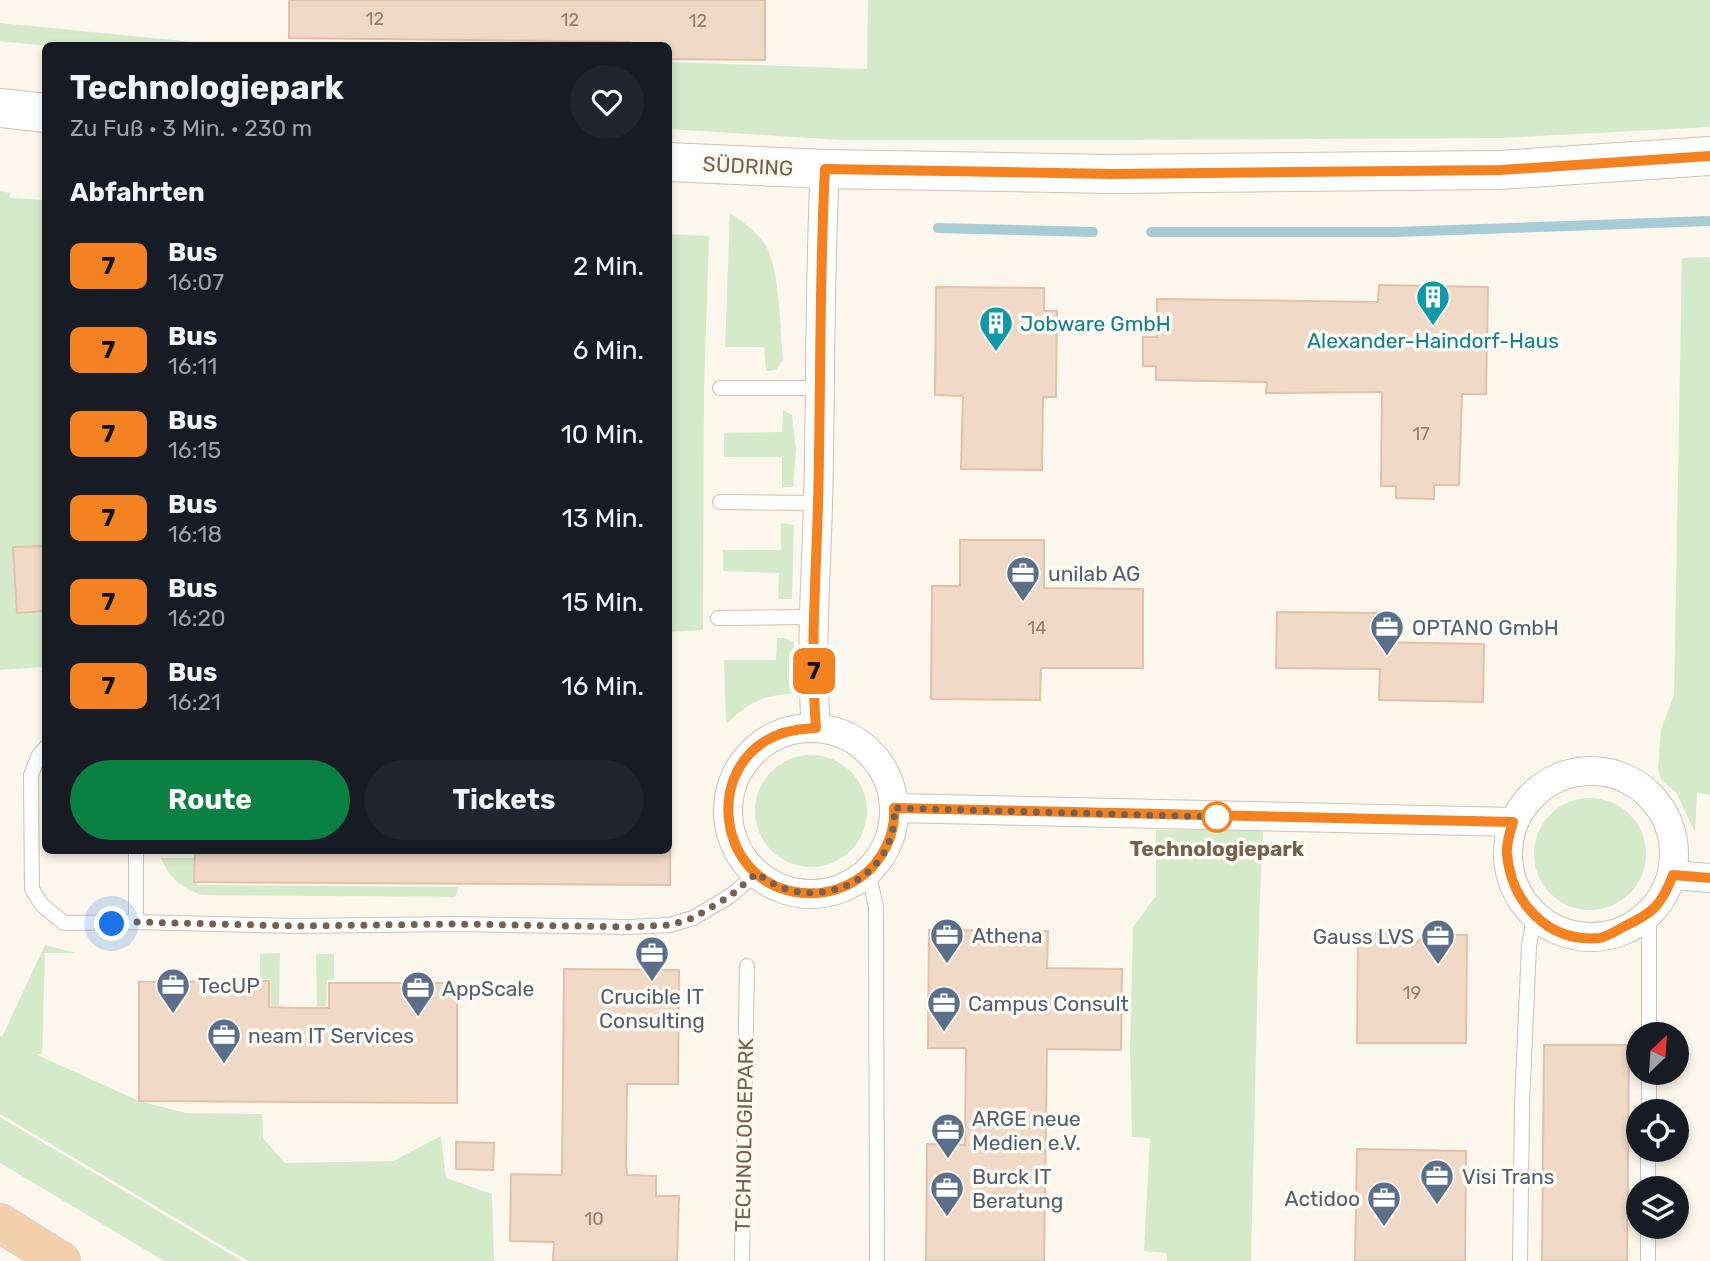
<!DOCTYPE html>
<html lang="de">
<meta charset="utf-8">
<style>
:root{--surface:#171b24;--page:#20242c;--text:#f1f3f6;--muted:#9ea1a6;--accent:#0b8043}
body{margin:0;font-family:Rubik,sans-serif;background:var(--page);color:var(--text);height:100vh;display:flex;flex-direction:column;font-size:26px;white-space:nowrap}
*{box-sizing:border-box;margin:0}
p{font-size:23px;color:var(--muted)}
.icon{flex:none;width:38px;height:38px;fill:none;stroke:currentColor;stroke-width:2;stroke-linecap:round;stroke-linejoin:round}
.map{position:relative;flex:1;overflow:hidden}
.sheet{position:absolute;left:42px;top:42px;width:630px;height:812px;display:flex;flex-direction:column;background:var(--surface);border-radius:10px;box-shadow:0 4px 10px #0003}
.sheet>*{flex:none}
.badge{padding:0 14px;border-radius:10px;font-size:24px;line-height:46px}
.needle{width:46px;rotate:25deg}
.fabs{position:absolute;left:1626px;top:1022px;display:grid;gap:14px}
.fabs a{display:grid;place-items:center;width:63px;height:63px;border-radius:50%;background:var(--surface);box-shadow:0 4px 10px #0003;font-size:35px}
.you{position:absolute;width:35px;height:35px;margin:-18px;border:5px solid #fff;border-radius:50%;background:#1a73e8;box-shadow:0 0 0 10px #1a73e833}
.map>.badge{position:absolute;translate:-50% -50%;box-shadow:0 0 0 4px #fff}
h2{padding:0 28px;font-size:26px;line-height:63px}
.round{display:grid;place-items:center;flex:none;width:74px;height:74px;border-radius:37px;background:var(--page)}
.overview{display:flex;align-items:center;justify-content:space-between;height:119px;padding:0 28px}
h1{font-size:33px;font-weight:700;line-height:52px}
.cta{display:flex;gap:14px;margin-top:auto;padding:14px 28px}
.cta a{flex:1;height:80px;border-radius:42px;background:var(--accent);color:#fff;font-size:28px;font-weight:700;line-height:80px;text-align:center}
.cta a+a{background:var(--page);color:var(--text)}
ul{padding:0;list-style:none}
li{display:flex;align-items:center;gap:21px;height:84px;padding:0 28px}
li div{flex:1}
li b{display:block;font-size:26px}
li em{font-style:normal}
li .badge{min-width:77px;font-weight:700;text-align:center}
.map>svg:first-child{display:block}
</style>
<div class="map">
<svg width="1710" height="1261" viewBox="0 0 1710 1261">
<rect width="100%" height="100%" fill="#fcf7ec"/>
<!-- green -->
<g fill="#d5e9cb">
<polygon points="868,0 1710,0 1710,127 1501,138 1114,140 843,140 669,129 669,62 867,69"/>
<polygon points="0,23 225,45 235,45 48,46 0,41"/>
<polygon points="0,191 10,193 10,198 46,200 45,667 0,670"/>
<path d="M730,213C744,222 756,231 766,246C780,270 780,330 783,360L776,370L766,371L764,347H725Z"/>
<polygon points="669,234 709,236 704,388 703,630 669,632"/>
<polygon points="1710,257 1710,795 1697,793 1695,832 1676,792 1661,780 1658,769 1661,730 1674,695 1682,258"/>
<polygon points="783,410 792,415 796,449 793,487 782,487 782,457 724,457 724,433 782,432"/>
<polygon points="781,523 794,525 792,599 778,599 779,573 723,571 723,550 781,550"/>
<path d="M777,638H785L794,642L793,694C762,695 748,703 726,724L724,660H776Z"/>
<circle cx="811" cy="811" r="56"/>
<circle cx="1590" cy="854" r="56"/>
<polygon points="1156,830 1263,830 1259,922 1251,1261 1167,1261 1166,1253 1144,1251 1150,1138 1132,1137 1130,1049 1133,927 1156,896"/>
<path d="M161,858H197V885L459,887L455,897L202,895C182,888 169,878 161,858Z"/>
<polygon points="45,945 76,953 45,953 42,1054 35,1054 139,1101 186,1113 262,1114 263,1138 285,1163 393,1161 441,1136 446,1178 492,1194 494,1261 248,1261 0,1114 0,1036 2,1037"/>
<polygon points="280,953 279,1006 271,1006 270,979 260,979 260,954"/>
<polygon points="316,954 334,954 334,980 327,980 326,1007 317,1006"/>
<polygon points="0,1117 242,1261 164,1261 0,1163"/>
</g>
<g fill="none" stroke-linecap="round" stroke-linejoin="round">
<!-- stream -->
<g stroke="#a8ccd6" stroke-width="10">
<polyline points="938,228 1093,232"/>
<polyline points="1151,232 1395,232 1710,221"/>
</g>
</g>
<!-- building -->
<g fill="#f0d9c6" stroke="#e1c1a7" stroke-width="2">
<polygon points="289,0 765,0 765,60 668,59 668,46 630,46 630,42 289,38"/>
<polygon points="1379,285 1488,287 1486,394 1462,394 1459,485 1434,485 1434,499 1396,498 1396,486 1381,486 1382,392 1266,393 1267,382 1156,380 1156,366 1143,366 1143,337 1157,337 1157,299 1378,302"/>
<polygon points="936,287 1044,288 1044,311 1057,311 1056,397 1043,397 1042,470 961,469 963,396 935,395"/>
<polygon points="960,540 1044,540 1044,588 1143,589 1143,668 1041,668 1040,700 931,699 932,586 960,586"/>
<polygon points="46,546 46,611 17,613 13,547"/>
<polygon points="1277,612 1380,613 1380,642 1484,644 1483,702 1379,700 1380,669 1276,668"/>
<polygon points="195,850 670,850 670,885 194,882"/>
<polygon points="929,930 1048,931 1047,968 1122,969 1121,1050 1047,1049 1044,1261 926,1261 927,1144 965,1145 966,1048 928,1048"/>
<polygon points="1358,934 1401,934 1412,947 1425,935 1467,935 1466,1043 1357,1043"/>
<polygon points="564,969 679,970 678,1084 627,1084 626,1161 627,1175 656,1176 656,1196 679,1196 677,1261 553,1261 554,1242 510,1241 511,1174 562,1175"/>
<polygon points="269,981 269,1007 297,1008 329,1008 329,983 457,983 457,1103 139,1101 139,982"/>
<polygon points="1544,1045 1629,1045 1627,1261 1542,1261"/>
<polygon points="456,1142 494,1143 493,1170 456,1169"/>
<polygon points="1357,1149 1466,1151 1465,1261 1355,1261"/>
</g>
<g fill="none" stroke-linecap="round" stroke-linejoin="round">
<!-- service casing -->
<g stroke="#cec0b2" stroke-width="16">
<g id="service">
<polyline points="720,388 821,388"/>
<polyline points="720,502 818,503"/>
<polyline points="718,618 814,617"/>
<polyline points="46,747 39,755 31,775 32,889 42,905 64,923 136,922 297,926 456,924 629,927 670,925 693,918 730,896 757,873"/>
<polyline points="136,850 136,922"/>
<polyline points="868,871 876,907 877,1261"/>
<polyline points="1649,915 1649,1034"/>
<polyline points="1649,1111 1649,1073"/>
<polyline points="1648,1188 1648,1150"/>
<polyline points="742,1261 747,966"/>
<polyline points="1520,1261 1522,1104 1529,946 1534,917"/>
<polyline points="1648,1261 1648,1227"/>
</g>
</g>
<!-- minor casing -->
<g stroke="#cec0b2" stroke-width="30">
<g id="minor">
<path d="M816,728C810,653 816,579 818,504C821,393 819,281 825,169"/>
<circle cx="811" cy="811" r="83"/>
<circle cx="1591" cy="854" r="83"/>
<polyline points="894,808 1513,822"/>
<polyline points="1673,875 1710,878"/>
</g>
</g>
<!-- secondary casing -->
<g stroke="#d0c1b0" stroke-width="40">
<g id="secondary">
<polyline points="0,108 46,113"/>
<polyline points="668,162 825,169 1112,174 1500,170 1710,156"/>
</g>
</g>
<!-- trunk casing -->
<g stroke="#d9d2ce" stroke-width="40">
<polyline id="trunk" points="0,1223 61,1261"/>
</g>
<!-- service -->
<use href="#service" stroke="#fff" stroke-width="14"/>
<!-- minor -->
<use href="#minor" stroke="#fff" stroke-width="28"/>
<!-- secondary -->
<use href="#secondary" stroke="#fff" stroke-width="38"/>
<!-- trunk -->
<use href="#trunk" stroke="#f3d0a9" stroke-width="38"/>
</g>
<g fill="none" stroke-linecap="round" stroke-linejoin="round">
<!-- line casing -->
<g stroke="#fff" stroke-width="16">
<path id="line" d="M1710,156L1500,170L1112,174L825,169C819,281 821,393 818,504C816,579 810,653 816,728C802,729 788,730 775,736C703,768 718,879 795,892C819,896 841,891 861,877C882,862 896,834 894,808L1513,822C1510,832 1506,844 1507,854C1511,902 1548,943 1599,938C1607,937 1616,931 1623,927C1653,913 1661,906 1673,875L1710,878"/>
</g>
<!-- line -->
<use href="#line" stroke="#f58220" stroke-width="10"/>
<!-- walk -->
<path stroke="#766050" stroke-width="7" stroke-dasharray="0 12.6" d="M112,924L136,922L297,926L456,924L629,927L670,925L693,918L730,896L757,873C810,918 899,882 894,808L1217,817"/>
</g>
<!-- icons -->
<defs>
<g id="building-pin" transform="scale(1.75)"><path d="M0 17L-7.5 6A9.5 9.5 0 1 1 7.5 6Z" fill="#0f9aa8" stroke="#fefbf3"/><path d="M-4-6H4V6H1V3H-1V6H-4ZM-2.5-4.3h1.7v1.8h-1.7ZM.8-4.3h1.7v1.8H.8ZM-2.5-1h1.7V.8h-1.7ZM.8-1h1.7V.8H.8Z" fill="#fff"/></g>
<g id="office-pin" transform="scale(1.75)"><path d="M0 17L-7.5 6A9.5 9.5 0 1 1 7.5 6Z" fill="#5c6f8a" stroke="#fefbf3"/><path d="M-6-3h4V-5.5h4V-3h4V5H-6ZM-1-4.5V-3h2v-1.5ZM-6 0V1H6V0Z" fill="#fff"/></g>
</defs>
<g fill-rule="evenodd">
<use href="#building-pin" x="1433" y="297"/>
<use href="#building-pin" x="996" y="323"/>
<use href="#office-pin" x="1023" y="573"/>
<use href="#office-pin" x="1387" y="627"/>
<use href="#office-pin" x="947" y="935"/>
<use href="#office-pin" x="1438" y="936"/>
<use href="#office-pin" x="652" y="953"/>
<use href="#office-pin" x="173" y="985"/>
<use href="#office-pin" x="418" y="988"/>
<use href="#office-pin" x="944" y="1003"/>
<use href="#office-pin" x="224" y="1035"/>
<use href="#office-pin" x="948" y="1130"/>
<use href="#office-pin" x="1437" y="1176"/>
<use href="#office-pin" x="947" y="1188"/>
<use href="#office-pin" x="1384" y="1198"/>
</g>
<!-- markers -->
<circle fill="#fff" stroke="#f58220" stroke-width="3.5" cx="1217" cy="817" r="14"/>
<g text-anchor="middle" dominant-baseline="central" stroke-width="7" stroke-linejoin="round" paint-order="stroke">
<!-- number labels -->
<g font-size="18" fill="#947e6e">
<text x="375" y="19">12</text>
<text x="570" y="20">12</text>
<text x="698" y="21">12</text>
<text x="1421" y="434">17</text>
<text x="1037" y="628">14</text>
<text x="1412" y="993">19</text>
<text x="594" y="1219">10</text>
</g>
<!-- street labels -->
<g font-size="21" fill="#766050" stroke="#fefbf3">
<text transform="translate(748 166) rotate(3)">SÜDRING</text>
<text transform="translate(744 1135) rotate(-89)">TECHNOLOGIEPARK</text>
</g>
<!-- culture labels -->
<g font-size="21" fill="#0d838f" stroke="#fefbf3" text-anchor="start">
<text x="1020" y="323">Jobware GmbH</text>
<text x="1433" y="340" text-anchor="middle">Alexander-Haindorf-Haus</text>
</g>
<!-- service labels -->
<g font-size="21" fill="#4e5e75" stroke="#fefbf3" text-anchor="start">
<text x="1048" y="573">unilab AG</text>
<text x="1412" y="627">OPTANO GmbH</text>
<text x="972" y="935">Athena</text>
<text x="1414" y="936" text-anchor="end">Gauss LVS</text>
<text x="198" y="985">TecUP</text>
<text x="442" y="988">AppScale</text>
<text x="652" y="996" text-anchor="middle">Crucible IT<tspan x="652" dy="24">Consulting</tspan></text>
<text x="968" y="1003">Campus Consult</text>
<text x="248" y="1035">neam IT Services</text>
<text x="972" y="1118">ARGE neue<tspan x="972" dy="24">Medien e.V.</tspan></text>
<text x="972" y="1176">Burck IT<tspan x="972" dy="24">Beratung</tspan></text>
<text x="1462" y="1176">Visi Trans</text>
<text x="1360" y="1198" text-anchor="end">Actidoo</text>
</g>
<!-- stop labels -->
<g font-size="21" font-weight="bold" fill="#766050" stroke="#fefbf3">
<text x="1217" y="848">Technologiepark</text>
</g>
</g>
</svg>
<div class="fabs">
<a><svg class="needle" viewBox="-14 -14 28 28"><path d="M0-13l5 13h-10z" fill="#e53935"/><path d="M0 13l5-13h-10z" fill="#9ea1a6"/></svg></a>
<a><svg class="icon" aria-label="locate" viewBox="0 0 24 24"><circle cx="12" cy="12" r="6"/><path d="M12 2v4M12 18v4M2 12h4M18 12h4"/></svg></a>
<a><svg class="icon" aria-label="layers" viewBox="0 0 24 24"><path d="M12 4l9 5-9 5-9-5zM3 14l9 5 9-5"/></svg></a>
</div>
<div class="you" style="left:112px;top:924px"></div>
<b class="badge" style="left:814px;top:671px;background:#f58220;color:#111">7</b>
<section class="sheet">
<div class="overview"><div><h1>Technologiepark</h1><p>Zu Fuß · 3 Min. · 230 m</p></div><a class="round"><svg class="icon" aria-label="heart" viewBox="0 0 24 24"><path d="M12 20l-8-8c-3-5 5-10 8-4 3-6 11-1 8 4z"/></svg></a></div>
<h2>Abfahrten</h2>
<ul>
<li><span class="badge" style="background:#f58220;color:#111">7</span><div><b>Bus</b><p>16:07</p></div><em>2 Min.</em></li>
<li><span class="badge" style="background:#f58220;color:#111">7</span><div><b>Bus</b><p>16:11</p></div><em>6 Min.</em></li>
<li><span class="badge" style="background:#f58220;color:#111">7</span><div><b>Bus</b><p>16:15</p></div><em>10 Min.</em></li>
<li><span class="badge" style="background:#f58220;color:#111">7</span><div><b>Bus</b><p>16:18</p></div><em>13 Min.</em></li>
<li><span class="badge" style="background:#f58220;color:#111">7</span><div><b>Bus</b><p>16:20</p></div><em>15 Min.</em></li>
<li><span class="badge" style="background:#f58220;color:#111">7</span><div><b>Bus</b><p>16:21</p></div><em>16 Min.</em></li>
</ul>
<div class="cta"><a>Route</a><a>Tickets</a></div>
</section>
</div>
